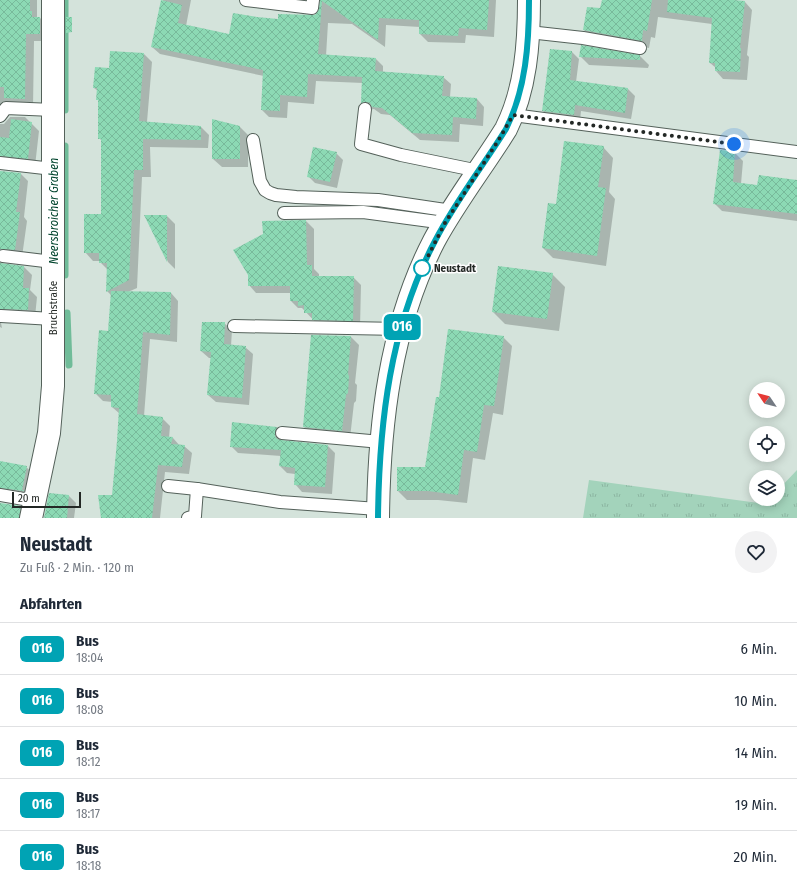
<!DOCTYPE html>
<html lang="de">
<meta charset="utf-8">
<style>
:root{--surface:#fff;--page:#f2f2f3;--text:#1f2937;--muted:#747a83;--line:#e0e1e3}
body{margin:0;font-family:"Fira Sans Condensed",sans-serif;background:var(--page);color:var(--text);height:100vh;display:flex;flex-direction:column;font-size:15px;white-space:nowrap}
*{box-sizing:border-box;margin:0}
p{font-size:13px;color:var(--muted)}
.icon{flex:none;width:22px;height:22px;fill:none;stroke:currentColor;stroke-width:2;stroke-linecap:round;stroke-linejoin:round}
.map{position:relative;height:518px;overflow:hidden}
.side{display:flex;flex-direction:column;background:var(--surface);flex:1}
.side>*{flex:none}
.badge{padding:0 8px;border-radius:6px;font-size:14px;line-height:26px}
.needle{width:26px;rotate:305deg}
.controls{position:absolute;left:749px;top:382px;display:grid;gap:8px}
.controls a{display:grid;place-items:center;width:36px;height:36px;border-radius:50%;background:var(--surface);box-shadow:0 2px 10px #0003;font-size:20px}
.scale{position:absolute;left:12px;bottom:10px;width:69px;box-sizing:border-box;padding-left:4px;border:2px solid #232825;border-top:0;font-size:11px;line-height:14px;white-space:nowrap;color:#232825;-webkit-text-stroke:3px #fff;paint-order:stroke}
.you{position:absolute;width:20px;height:20px;margin:-10px;border:3px solid #fff;border-radius:50%;background:#1a73e8;box-shadow:0 0 0 6px #1a73e833}
.map>.badge{position:absolute;translate:-50% -50%;box-shadow:0 0 0 2px #fff}
h2{padding:0 20px;font-size:15px;line-height:36px}
.round{display:grid;place-items:center;flex:none;width:42px;height:42px;border-radius:21px;background:var(--page)}
.head{display:flex;align-items:center;justify-content:space-between;height:68px;padding:0 20px}
h1{font-size:19px;font-weight:700;line-height:30px}
ul{padding:0;list-style:none}
li{display:flex;align-items:center;gap:12px;height:52px;padding:0 20px;border-top:1px solid var(--line)}
li div{flex:1}
li b{display:block;font-size:15px}
li em{font-style:normal}
li .badge{min-width:44px;font-weight:700;text-align:center}
.map>svg:first-child{display:block}
</style>
<div class="map">
<svg width="797" height="518" viewBox="0 0 797 518">
<defs>
<pattern id="grass-tufts" width="24" height="20" patternUnits="userSpaceOnUse"><rect width="24" height="20" fill="#a3d3bb"/><path d="M3 7l-1-3M5 7V3M7 7l1-3M15 17l-1-3M17 17v-4M19 17l1-3" fill="none" stroke="#8cb5a1"/></pattern>
<pattern id="building-cross-hatch" width="8" height="8" patternUnits="userSpaceOnUse"><rect width="8" height="8" fill="#8cd9b4"/><path d="M0 0l8 8M0 8l8-8" fill="none" stroke="#78ba9b"/></pattern>
</defs>
<rect width="100%" height="100%" fill="#d4e3db"/>
<!-- grass -->
<polygon fill="url(#grass-tufts)" points="797,470 797,518 583,518 589,480 765,504 770,499 778,499 778,490"/>
<!-- shadow -->
<g fill="#0003">
<polygon points="0,0 37,0 37,18 40,18 48,25 48,41 34,41 33,108 11,108 1,119 0,123"/>
<polygon points="163,0 191,0 186,26 229,35 257,18 279,20 316,16 320,9 321,0 496,0 494,37 466,35 465,43 428,42 420,34 420,27 386,25 385,47 352,24 328,23 326,56 376,59 383,66 383,72 443,77 451,84 450,97 477,99 484,107 483,126 460,124 459,142 420,140 390,115 381,114 374,109 369,110 362,103 363,83 316,81 314,104 288,102 287,118 269,117 262,110 264,76 160,54 152,47"/>
<polygon points="603,0 727,0 745,2 752,10 747,55 749,57 747,80 723,79 716,71 716,68 710,63 712,24 658,17 655,38 651,37 649,48 592,38 584,30 601,10"/>
<polygon points="582,46 640,56 649,65 648,68 589,65 580,56"/>
<polygon points="572,52 579,59 576,82 628,89 635,96 631,119 581,111 580,121 550,117 543,111"/>
<polygon points="144,54 152,62 147,122 201,127 209,135 208,148 150,147 151,177 142,177 137,288 128,292 171,293 178,301 177,342 150,339 144,416 162,418 170,426 169,438 173,438 180,446 184,446 192,453 189,474 165,472 160,518 138,518 120,414 112,407 112,402 103,401 95,393 109,332 112,296 107,291 108,270 100,262 100,261 93,261 85,252 102,215 102,141 99,138 98,91 94,88 110,69"/>
<polygon points="10,117 25,117 39,131 35,166 2,166 0,170 0,124 4,124"/>
<polygon points="240,127 248,135 248,167 222,167 213,159"/>
<polygon points="603,147 613,158 609,192 615,199 606,266 553,258 543,248 548,204 557,205"/>
<polygon points="734,152 743,161 741,184 758,186 797,181 797,221 722,211 714,203"/>
<polygon points="336,153 343,160 337,188 315,183 308,176"/>
<polygon points="0,172 21,174 28,181 24,217 27,221 22,257 5,259 2,264 24,267 32,275 30,290 37,297 35,317 3,318 1,323 2,328 0,327"/>
<polygon points="146,216 167,216 175,224 175,269 168,262"/>
<polygon points="306,221 314,229 314,269 319,274 319,277 353,277 361,285 360,328 320,327 302,308 298,308 291,301 291,293 256,293 249,285"/>
<polygon points="552,274 565,287 559,331 505,324 493,312"/>
<polygon points="224,323 232,330 231,346 245,347 253,354 249,405 216,402 208,395 211,358 209,358 201,351"/>
<polygon points="351,337 359,345 355,383 357,385 356,401 354,403 350,438 312,435 304,427"/>
<polygon points="503,337 512,346 503,415 493,413 485,460 473,458 467,503 438,500 407,500 398,491 426,468 440,398"/>
<polygon points="233,423 277,428 284,435 282,442 328,446 335,453 332,494 302,492 295,484 295,474 287,473 280,466 281,456 238,453 231,446"/>
<polygon points="0,462 26,467 33,473 28,496 0,499"/>
<polygon points="50,494 69,496 76,503 74,518 45,518"/>
<polygon points="0,504 20,507 27,514 26,518 0,518"/>
</g>
<g fill="none" stroke-linecap="round" stroke-linejoin="round">
<!-- stream -->
<g stroke="#70bc99" stroke-width="7">
<polyline points="65,110 65,0"/>
<polyline points="65,275 65,146"/>
<polyline points="67,313 69,365"/>
</g>
</g>
<!-- building -->
<g fill="url(#building-cross-hatch)">
<polygon points="0,0 30,0 30,11 32,11 32,17 40,17 40,34 26,34 25,99 4,98 4,87 0,87"/>
<polygon points="161,0 182,5 178,23 229,34 233,13 257,17 278,19 278,14 315,15 319,9 320,0 489,0 487,30 459,28 458,36 419,34 419,20 379,18 378,40 322,1 318,54 376,58 375,71 444,76 442,96 477,98 476,119 453,117 452,135 412,133 382,108 372,107 370,103 366,102 361,103 362,77 308,74 307,97 280,95 280,111 261,110 263,70 151,47"/>
<polygon points="602,0 652,0 647,31 643,30 642,41 583,30 587,7 600,8"/>
<polygon points="668,0 734,0 745,1 740,48 741,48 740,72 715,71 715,63 709,63 712,18 667,12"/>
<polygon points="66,17 72,17 72,32 66,33"/>
<polygon points="581,45 640,55 640,60 579,57"/>
<polygon points="550,49 572,51 570,80 628,88 625,113 575,105 574,115 542,111"/>
<polygon points="110,51 144,53 139,121 201,126 201,140 143,139 143,170 134,170 129,280 106,292 107,263 99,263 99,253 84,253 84,214 101,214 101,139 98,139 98,100 96,100 97,88 93,88 95,67 109,68"/>
<polygon points="11,119 32,122 28,159 0,156 0,137 9,138"/>
<polygon points="212,119 240,126 240,159 212,159"/>
<polygon points="564,141 604,146 598,187 606,188 597,256 542,248 548,203 556,204"/>
<polygon points="313,147 337,152 330,182 307,177"/>
<polygon points="720,150 735,151 733,182 757,185 759,175 797,180 797,214 713,204"/>
<polygon points="0,171 21,173 16,212 20,212 15,250 0,249"/>
<polygon points="144,215 167,215 167,262"/>
<polygon points="306,220 307,265 312,265 312,276 354,276 353,321 312,320 312,313 304,313 304,305 298,306 298,301 290,301 290,286 248,286 248,275 233,250 263,234 262,221"/>
<polygon points="0,263 24,266 23,288 29,288 28,310 0,309"/>
<polygon points="498,266 553,273 547,319 492,312"/>
<polygon points="111,291 171,292 170,335 143,332 137,414 163,417 161,436 173,437 171,444 185,445 182,467 158,465 152,518 101,518 98,495 112,495 117,441 119,408 111,407 111,395 94,394 99,330 108,331"/>
<polygon points="202,322 225,322 224,344 246,346 242,398 207,395 211,352 200,351"/>
<polygon points="448,329 504,336 494,406 484,405 477,452 464,450 458,495 428,491 397,491 397,467 425,467 436,397 439,397"/>
<polygon points="311,335 351,336 348,374 349,376 348,393 346,395 342,431 303,427"/>
<polygon points="232,422 277,427 275,432 275,436 277,439 281,440 328,445 325,487 294,485 295,468 279,466 281,450 230,447"/>
<polygon points="0,461 27,466 22,490 24,490 24,491 0,488"/>
<polygon points="49,493 69,495 67,518 44,518"/>
<polygon points="0,503 21,506 19,518 0,518"/>
</g>
<g fill="none" stroke-linecap="round" stroke-linejoin="round">
<!-- service casing -->
<g stroke="#54615a" stroke-width="14">
<g id="service">
<polyline points="246,0 312,8 313,0"/>
<polyline points="529,32 583,38 640,48"/>
<polyline points="365,109 361,144 401,155 479,171"/>
<polyline points="513,115 797,152"/>
<polyline points="0,116 6,108 53,110"/>
<polyline points="253,140 260,181 265,190 270,193 276,195 296,197 378,200 452,211"/>
<polyline points="0,163 53,169"/>
<polyline points="284,213 363,212 445,223"/>
<polyline points="3,256 53,262"/>
<polyline points="1,316 53,319"/>
<polyline points="234,326 401,329"/>
<polyline points="282,433 381,442"/>
<polyline points="168,486 197,489 280,502 378,509"/>
<polyline points="0,495 35,501"/>
<polyline points="188,518 195,516 197,489"/>
</g>
</g>
<!-- minor casing -->
<g stroke="#54615a" stroke-width="24">
<g id="minor">
<polyline points="31,518 49,433 53,386 53,0"/>
<path d="M378,518C379,424 390,326 434,241C455,202 483,166 506,129C526,89 529,43 529,0"/>
</g>
</g>
<!-- service -->
<use href="#service" stroke="#fff" stroke-width="12"/>
<!-- minor -->
<use href="#minor" stroke="#fff" stroke-width="22"/>
</g>
<g fill="none" stroke-linecap="round" stroke-linejoin="round">
<!-- line casing -->
<g stroke="#fff" stroke-width="9">
<path id="line" d="M378,518C379,424 390,326 435,241C455,202 483,166 506,129C526,89 529,43 529,0"/>
</g>
<!-- line -->
<use href="#line" stroke="#00a3b4" stroke-width="6"/>
<!-- walk -->
<polyline stroke="#232825" stroke-width="4" stroke-dasharray="0 7.2" points="422,268 445,223 498,141 513,115 734,144"/>
</g>
<!-- markers -->
<circle fill="#fff" stroke="#00a3b4" stroke-width="2" cx="422" cy="268" r="8"/>
<g text-anchor="middle" dominant-baseline="central" stroke-width="3" stroke-linejoin="round" paint-order="stroke">
<!-- stop labels -->
<g font-size="11" font-weight="bold" fill="#232825" stroke="#fff" text-anchor="start">
<text x="434" y="268">Neustadt</text>
</g>
<!-- street labels -->
<g font-size="11" fill="#232825" stroke="#fff">
<text transform="translate(53 308) rotate(-90)">Bruchstraße</text>
</g>
<!-- water labels -->
<g font-size="12" font-style="italic" fill="#02452e" stroke="#fff">
<text transform="translate(54 211) rotate(-90)">Neersbroicher Graben</text>
</g>
</g>
</svg>
<div class="controls">
<a><svg class="needle" viewBox="-14 -14 28 28"><path d="M0-13l5 13h-10z" fill="#e53935"/><path d="M0 13l5-13h-10z" fill="#747a83"/></svg></a>
<a><svg class="icon" aria-label="locate" viewBox="0 0 24 24"><circle cx="12" cy="12" r="6"/><path d="M12 2v4M12 18v4M2 12h4M18 12h4"/></svg></a>
<a><svg class="icon" aria-label="layers" viewBox="0 0 24 24"><path d="M12 4l9 5-9 5-9-5zM3 14l9 5 9-5"/></svg></a>
</div>
<div class="scale">20 m</div>
<div class="you" style="left:734px;top:144px"></div>
<b class="badge" style="left:402px;top:327px;background:#00a3b4;color:#fff">016</b>
</div>
<section class="side">
<div class="head"><div><h1>Neustadt</h1><p>Zu Fuß · 2 Min. · 120 m</p></div><a class="round"><svg class="icon" aria-label="heart" viewBox="0 0 24 24"><path d="M12 20l-8-8c-3-5 5-10 8-4 3-6 11-1 8 4z"/></svg></a></div>
<h2>Abfahrten</h2>
<ul>
<li><span class="badge" style="background:#00a3b4;color:#fff">016</span><div><b>Bus</b><p>18:04</p></div><em>6 Min.</em></li>
<li><span class="badge" style="background:#00a3b4;color:#fff">016</span><div><b>Bus</b><p>18:08</p></div><em>10 Min.</em></li>
<li><span class="badge" style="background:#00a3b4;color:#fff">016</span><div><b>Bus</b><p>18:12</p></div><em>14 Min.</em></li>
<li><span class="badge" style="background:#00a3b4;color:#fff">016</span><div><b>Bus</b><p>18:17</p></div><em>19 Min.</em></li>
<li><span class="badge" style="background:#00a3b4;color:#fff">016</span><div><b>Bus</b><p>18:18</p></div><em>20 Min.</em></li>
</ul>
</section>
